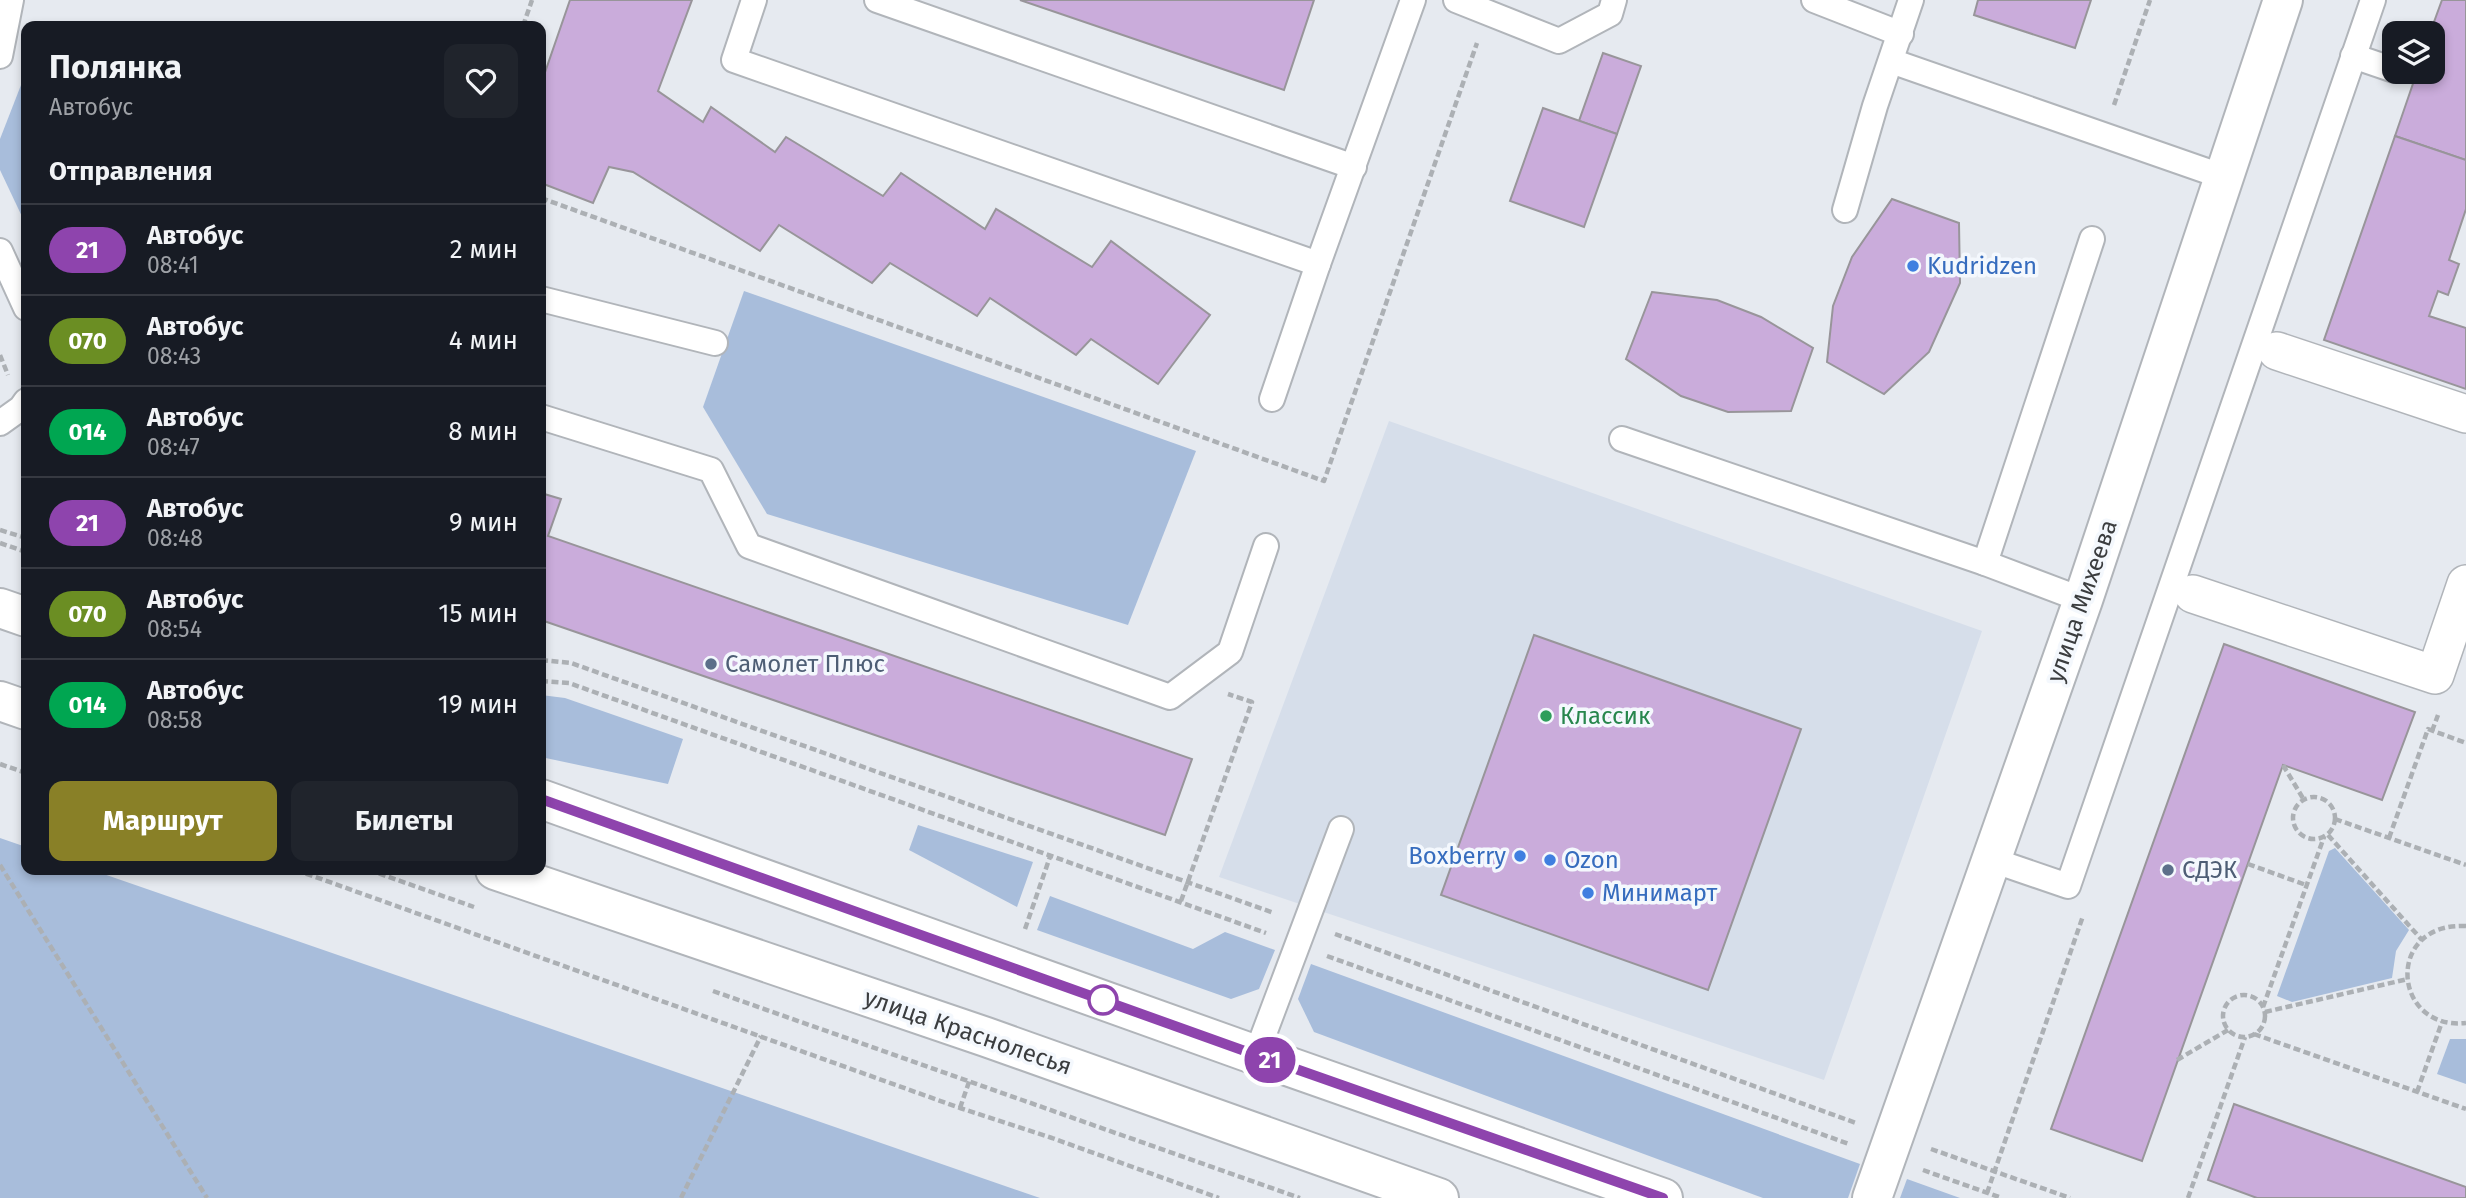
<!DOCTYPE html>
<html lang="ru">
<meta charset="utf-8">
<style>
:root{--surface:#171b24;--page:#20242c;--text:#f1f3f6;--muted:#9ea1a6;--line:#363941;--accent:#898027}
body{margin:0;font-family:"Fira Sans",sans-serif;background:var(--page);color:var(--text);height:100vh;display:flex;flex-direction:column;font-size:26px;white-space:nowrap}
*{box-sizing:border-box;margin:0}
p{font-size:23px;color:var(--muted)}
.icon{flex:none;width:38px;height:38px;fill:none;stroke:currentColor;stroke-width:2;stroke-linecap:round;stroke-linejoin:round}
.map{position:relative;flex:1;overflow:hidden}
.sheet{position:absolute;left:21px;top:21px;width:525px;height:854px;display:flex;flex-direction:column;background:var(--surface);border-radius:14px;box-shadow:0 4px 10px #0003}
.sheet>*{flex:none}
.badge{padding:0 14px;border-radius:23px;font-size:24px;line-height:46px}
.tools{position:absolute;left:2382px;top:21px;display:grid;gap:14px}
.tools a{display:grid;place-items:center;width:63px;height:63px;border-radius:14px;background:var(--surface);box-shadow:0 4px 10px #0003;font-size:35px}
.map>.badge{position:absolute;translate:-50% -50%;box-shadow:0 0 0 4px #fff}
h2{padding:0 28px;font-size:26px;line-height:63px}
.round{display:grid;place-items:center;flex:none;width:74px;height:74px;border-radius:14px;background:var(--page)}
.overview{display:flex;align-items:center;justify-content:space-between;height:119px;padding:0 28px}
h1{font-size:33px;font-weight:700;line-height:52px}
.primary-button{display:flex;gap:14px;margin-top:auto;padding:14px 28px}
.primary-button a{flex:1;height:80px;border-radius:14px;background:var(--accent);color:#fff;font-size:28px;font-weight:700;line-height:80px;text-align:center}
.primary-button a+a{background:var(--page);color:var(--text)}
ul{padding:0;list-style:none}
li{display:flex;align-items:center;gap:21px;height:91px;padding:0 28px;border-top:2px solid var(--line)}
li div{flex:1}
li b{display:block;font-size:26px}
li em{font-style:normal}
li .badge{min-width:77px;font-weight:700;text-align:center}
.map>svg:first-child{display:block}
</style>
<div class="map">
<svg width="2466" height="1198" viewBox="0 0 2466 1198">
<rect width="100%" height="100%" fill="#e6eaf0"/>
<!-- built -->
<polygon fill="#d6deea" points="1389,421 1982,631 1824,1080 1219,877"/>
<!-- green -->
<g fill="#a8bddb">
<polygon points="21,85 26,87 26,225 0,170 0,139"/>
<polygon points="744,291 1196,451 1128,625 767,514 703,407"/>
<polygon points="541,695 565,698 683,739 668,784 541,757"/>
<polygon points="918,825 1033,862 1017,907 909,850"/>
<polygon points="0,838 26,847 26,870 92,870 1040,1198 0,1198"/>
<polygon points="2335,848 2409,930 2396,951 2392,978 2292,1002 2277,996 2329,851"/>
<polygon points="1050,896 1193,949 1225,932 1275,950 1259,989 1231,999 1037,930"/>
<polygon points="1311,964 1860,1164 1848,1198 1763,1198 1314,1032 1298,999"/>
<polygon points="2450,1039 2466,1039 2466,1084 2437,1074"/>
<polygon points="1907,1179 1960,1198 1900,1198"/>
</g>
<!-- building -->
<g fill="#caacdb" stroke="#98959a" stroke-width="2">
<polygon points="570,0 692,0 658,91 703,122 711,107 775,152 786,137 883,196 901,173 985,229 996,209 1092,267 1111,241 1210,315 1158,384 1091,339 1076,355 990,298 977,316 890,263 872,283 779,225 760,251 633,172 609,167 593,203 541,183 541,84"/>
<polygon points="1020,0 1314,0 1284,90"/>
<polygon points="1978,0 2091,0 2075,48 1974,15"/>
<polygon points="2442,0 2466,0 2466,160 2395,136 2417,72 2432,72 2432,33 2430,33"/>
<polygon points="1603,53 1641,66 1617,134 1579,121"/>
<polygon points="1543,108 1617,134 1584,227 1510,201"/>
<polygon points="2395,136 2466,160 2466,209 2449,260 2459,264 2448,295 2438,291 2429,316 2466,328 2466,389 2324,340"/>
<polygon points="1892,199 1959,223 1960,283 1929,352 1884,394 1827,362 1833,306 1852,257"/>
<polygon points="1652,292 1717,300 1761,317 1813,348 1791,411 1728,412 1681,396 1626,359"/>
<polygon points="541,493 561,499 548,536 1192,759 1165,835 541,620"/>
<polygon points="1534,635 1801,729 1708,990 1441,895"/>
<polygon points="2224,644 2415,712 2382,800 2283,765 2142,1161 2051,1129"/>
<polygon points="2234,1104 2466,1187 2466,1198 2257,1198 2208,1180"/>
</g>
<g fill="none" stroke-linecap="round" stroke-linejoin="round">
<!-- service casing -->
<g stroke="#b1b5ba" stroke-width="28">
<g id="service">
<polyline points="754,0 734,60 1318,264"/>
<polyline points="877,0 1354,167"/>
<polyline points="1456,0 1559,41 1610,14 1614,0"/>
<polyline points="1814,0 1901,34"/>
<polyline points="0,56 11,0"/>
<polyline points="2353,56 2394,70"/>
<polyline points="1891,61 2224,177"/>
<polyline points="1845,210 1875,106 1911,0"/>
<polyline points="0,251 26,308"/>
<polyline points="541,299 715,343"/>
<polyline points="1272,399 1318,264 1413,0"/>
<polyline points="541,417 711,470 749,546 1170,697 1230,652 1266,546"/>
<polyline points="0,423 21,408 26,401"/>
<polyline points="1622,439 1985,563"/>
<polyline points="2083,600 1985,563 2092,239"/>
<polyline points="1992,860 2068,886 2373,0"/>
<polyline points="1256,1055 1341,829"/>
</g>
</g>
<!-- pedestrian casing -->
<g stroke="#b1b5ba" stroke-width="40">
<g id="pedestrian">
<polyline points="2277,351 2466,414"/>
<polyline points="2193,594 2435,675 2466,584"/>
</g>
</g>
<!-- minor casing -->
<g stroke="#b1b5ba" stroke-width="42">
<polyline id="minor" points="1872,1198 2083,600 2283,0"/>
</g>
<!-- tertiary casing -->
<g stroke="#b1b5ba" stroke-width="42">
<g id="tertiary">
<polyline points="0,608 26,617"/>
<polyline points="0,701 26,710"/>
<polyline points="541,799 1256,1055 1663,1198"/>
<polyline points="495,870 986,1037 1439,1198"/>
</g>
</g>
<!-- path -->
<g stroke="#acb0b4" stroke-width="4.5" stroke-dasharray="7 3.5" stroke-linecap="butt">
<polyline points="523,26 532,0"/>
<polyline points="2114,105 2150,0"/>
<polyline points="541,198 1324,481 1477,43"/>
<polyline points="0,355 8,375"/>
<polyline points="0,530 26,538"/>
<polyline points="0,543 26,552"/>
<polyline points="541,660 571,663 1274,913"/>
<polyline points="541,681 569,683 1266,933"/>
<polyline points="2432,731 2438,715"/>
<polyline points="0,764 26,773"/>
<polyline points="2283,765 2304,800"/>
<circle cx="2314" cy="818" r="21"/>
<polyline points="2335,819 2466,865"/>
<polyline points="2328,835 2422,940"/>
<polyline points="2389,838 2428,729 2466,743"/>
<polyline points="2248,864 2306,885"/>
<polyline points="0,865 207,1198"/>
<polyline points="296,870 960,1108 1052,1138 1219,1198"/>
<polyline points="369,870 474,907"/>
<polyline points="1181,901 1252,702 1228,694"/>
<path d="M2466,926C2384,922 2392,1031 2466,1023"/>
<polyline points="1025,929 1051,854"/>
<polyline points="1335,934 1856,1123"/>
<polyline points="1327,956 1849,1144"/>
<polyline points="713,991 1300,1198"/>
<circle cx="2244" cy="1016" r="21"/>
<polyline points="2263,1007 2324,837"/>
<polyline points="2265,1012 2408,979"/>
<polyline points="2254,1034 2466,1109"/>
<polyline points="2177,1060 2228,1030"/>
<polyline points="2417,1092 2442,1022"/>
<polyline points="960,1108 970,1079"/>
<polyline points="1931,1149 2070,1198"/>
<polyline points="1923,1170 2002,1198"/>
<polyline points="1987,1193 2083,916"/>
<polyline points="681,1198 761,1036"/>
<polyline points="2188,1198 2245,1037"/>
</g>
<!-- service -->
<use href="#service" stroke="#fff" stroke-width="24"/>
<!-- pedestrian -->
<use href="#pedestrian" stroke="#fff" stroke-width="37"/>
<!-- minor -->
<use href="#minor" stroke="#fff" stroke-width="38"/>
<!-- tertiary -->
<use href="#tertiary" stroke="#fff" stroke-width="38"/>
</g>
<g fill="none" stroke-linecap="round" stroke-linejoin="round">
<!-- line casing -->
<g stroke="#fff" stroke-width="16">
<polyline id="line" points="541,799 1256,1055 1663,1198"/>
</g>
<!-- line -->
<use href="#line" stroke="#8e44ad" stroke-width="10"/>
</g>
<!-- markers -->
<g fill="#3f7fe0" stroke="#f4f8fd" stroke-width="2.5">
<circle cx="1913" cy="266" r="7"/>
<circle cx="1520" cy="856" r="7"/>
<circle cx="1550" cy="860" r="7"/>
<circle cx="1588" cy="893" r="7"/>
</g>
<g fill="#5c6f8a" stroke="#f4f8fd" stroke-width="2.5">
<circle cx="711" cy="664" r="7"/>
<circle cx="2168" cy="870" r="7"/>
</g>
<circle fill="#2e9e5b" stroke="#f4f8fd" stroke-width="2.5" cx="1546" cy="716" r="7"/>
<circle fill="#fff" stroke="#8e44ad" stroke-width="3.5" cx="1103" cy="1000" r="14"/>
<g text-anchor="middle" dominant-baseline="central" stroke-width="7" stroke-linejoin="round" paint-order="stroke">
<!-- shop labels -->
<g font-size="24" fill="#366cbe" stroke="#f4f8fd" text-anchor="start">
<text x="1927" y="266">Kudridzen</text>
<text x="1506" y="856" text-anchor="end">Boxberry</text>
<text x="1564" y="860">Ozon</text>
<text x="1602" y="893">Минимарт</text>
</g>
<!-- street labels -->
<g font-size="24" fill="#3b3d3f" stroke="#f4f8fd">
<text transform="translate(2082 601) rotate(-71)">улица Михеева</text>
<text transform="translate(968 1032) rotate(19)">улица Краснолесья</text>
</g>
<!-- service labels -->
<g font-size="24" fill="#4e5e75" stroke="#f4f8fd" text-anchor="start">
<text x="725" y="664">Самолет Плюс</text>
<text x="2182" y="870">СДЭК</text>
</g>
<!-- leisure labels -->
<g font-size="24" fill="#27864d" stroke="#f4f8fd" text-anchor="start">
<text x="1560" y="716">Классик</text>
</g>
</g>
</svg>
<div class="tools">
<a><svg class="icon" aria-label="layers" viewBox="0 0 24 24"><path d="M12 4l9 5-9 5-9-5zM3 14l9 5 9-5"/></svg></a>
</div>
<b class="badge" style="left:1270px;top:1060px;background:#8e44ad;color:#fff">21</b>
<section class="sheet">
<div class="overview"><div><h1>Полянка</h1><p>Автобус</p></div><a class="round"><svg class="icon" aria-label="heart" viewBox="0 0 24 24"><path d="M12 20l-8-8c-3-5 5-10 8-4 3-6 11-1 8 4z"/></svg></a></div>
<h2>Отправления</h2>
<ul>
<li><span class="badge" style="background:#8e44ad;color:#fff">21</span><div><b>Автобус</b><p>08:41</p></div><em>2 мин</em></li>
<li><span class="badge" style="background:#6b8e23;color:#fff">070</span><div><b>Автобус</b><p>08:43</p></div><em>4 мин</em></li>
<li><span class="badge" style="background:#00a651;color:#fff">014</span><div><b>Автобус</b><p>08:47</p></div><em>8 мин</em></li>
<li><span class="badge" style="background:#8e44ad;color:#fff">21</span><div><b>Автобус</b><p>08:48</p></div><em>9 мин</em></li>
<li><span class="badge" style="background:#6b8e23;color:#fff">070</span><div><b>Автобус</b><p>08:54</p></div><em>15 мин</em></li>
<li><span class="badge" style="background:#00a651;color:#fff">014</span><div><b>Автобус</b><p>08:58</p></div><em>19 мин</em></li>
</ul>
<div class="primary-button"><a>Маршрут</a><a>Билеты</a></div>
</section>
</div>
